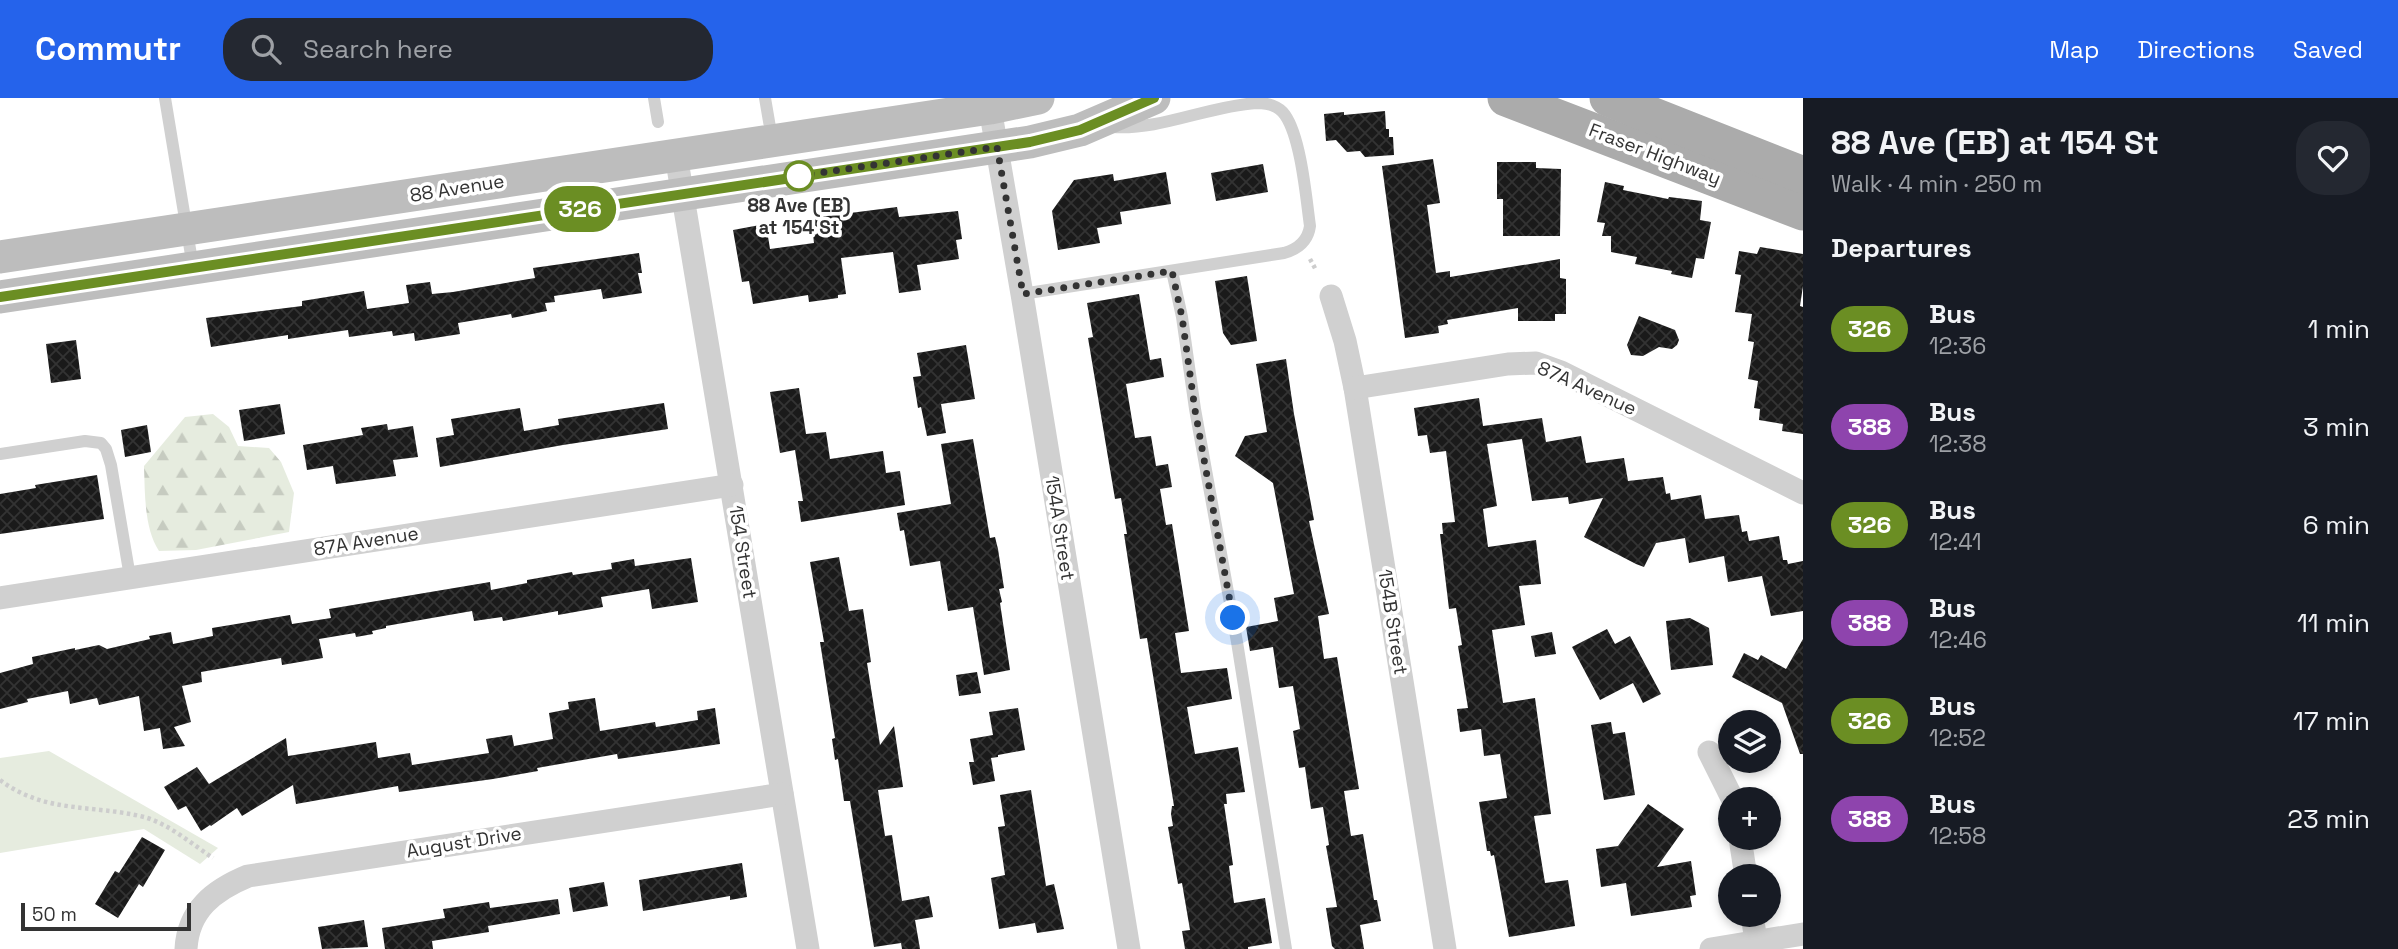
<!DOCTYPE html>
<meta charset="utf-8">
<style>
:root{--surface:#171b24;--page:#242831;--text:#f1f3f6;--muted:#9ea1a6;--accent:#2563eb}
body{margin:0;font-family:"Space Grotesk",sans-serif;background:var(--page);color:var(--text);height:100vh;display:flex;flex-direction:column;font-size:26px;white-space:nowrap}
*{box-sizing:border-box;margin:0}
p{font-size:23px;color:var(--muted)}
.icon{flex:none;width:38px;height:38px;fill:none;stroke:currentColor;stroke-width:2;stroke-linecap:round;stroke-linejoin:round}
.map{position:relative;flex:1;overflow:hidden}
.sheet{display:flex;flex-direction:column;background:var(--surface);width:595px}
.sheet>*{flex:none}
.badge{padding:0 14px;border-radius:23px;font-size:24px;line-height:46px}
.fabs{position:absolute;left:1718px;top:612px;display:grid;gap:14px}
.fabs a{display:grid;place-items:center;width:63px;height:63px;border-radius:50%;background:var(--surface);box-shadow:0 4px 10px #0003;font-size:35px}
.scale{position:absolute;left:21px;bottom:18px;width:170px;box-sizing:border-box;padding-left:7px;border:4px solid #333;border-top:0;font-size:19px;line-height:24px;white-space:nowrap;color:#333;-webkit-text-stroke:5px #fff;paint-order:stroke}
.you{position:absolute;width:35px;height:35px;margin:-18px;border:5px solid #fff;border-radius:50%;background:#1a73e8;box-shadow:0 0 0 10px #1a73e833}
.map>.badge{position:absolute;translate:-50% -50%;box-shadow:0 0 0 4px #fff}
h2{padding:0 28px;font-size:26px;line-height:63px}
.round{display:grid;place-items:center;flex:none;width:74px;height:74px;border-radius:28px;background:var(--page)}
.overview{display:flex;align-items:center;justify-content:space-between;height:119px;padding:0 28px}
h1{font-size:33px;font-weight:700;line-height:52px}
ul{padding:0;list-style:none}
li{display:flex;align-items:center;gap:21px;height:98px;padding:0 28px}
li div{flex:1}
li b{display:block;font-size:26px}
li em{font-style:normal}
li .badge{min-width:77px;font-weight:700;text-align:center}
header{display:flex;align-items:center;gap:42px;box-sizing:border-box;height:98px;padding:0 35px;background:var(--accent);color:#fff}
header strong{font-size:33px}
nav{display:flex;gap:38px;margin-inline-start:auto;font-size:24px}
.search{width:490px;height:63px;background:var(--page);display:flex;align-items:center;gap:18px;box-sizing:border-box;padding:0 24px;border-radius:28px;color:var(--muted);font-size:26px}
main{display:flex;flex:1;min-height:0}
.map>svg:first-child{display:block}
</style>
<header>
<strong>Commutr</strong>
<div class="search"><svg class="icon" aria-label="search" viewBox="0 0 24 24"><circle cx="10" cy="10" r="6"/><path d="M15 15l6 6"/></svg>Search here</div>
<nav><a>Map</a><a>Directions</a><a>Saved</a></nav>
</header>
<main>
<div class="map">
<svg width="1803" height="851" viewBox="0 0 1803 851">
<defs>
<pattern id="forest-firs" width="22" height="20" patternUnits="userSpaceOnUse" patternTransform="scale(1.75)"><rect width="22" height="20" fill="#e6ecdf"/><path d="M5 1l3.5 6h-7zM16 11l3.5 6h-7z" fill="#c6cbc0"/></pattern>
<pattern id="building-cross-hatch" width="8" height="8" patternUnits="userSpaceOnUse" patternTransform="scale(1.75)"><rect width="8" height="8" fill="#1a1a1a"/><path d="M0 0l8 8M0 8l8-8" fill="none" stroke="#333"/></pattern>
</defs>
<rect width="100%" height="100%" fill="#fff"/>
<!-- forest -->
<path fill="url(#forest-firs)" d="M213,316L229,329L238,348L269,350L281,364L294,395L289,434L196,452L159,453C144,430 145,395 144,368L185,319Z"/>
<!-- park -->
<polygon fill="#e6ecdf" points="49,653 218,750 200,766 144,731 0,755 0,660"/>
<!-- building -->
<g fill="url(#building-cross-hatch)">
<polygon points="1385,13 1386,31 1389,31 1389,39 1393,39 1394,57 1365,59 1360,53 1347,54 1336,42 1326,43 1324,16 1344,14 1344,17"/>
<polygon points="1433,61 1440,105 1427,107 1436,175 1450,173 1450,179 1560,161 1560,180 1566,181 1566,216 1555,216 1555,223 1518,223 1518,210 1447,222 1448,226 1438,228 1439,235 1405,240 1382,68"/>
<polygon points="1497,64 1536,64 1536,70 1561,71 1560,138 1503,138 1503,101 1497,101"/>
<polygon points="1263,66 1268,94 1216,103 1211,75"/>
<polygon points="1166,74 1171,106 1120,114 1122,126 1097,130 1100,145 1058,152 1052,113 1074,82 1113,76 1114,83"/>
<polygon points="1605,84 1624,88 1623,92 1668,101 1669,99 1702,103 1700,122 1711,124 1704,161 1696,160 1692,180 1671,176 1672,173 1635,166 1637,159 1611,154 1611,138 1602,138 1605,125 1597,124"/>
<polygon points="897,109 899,119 958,113 962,141 956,142 959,161 917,167 921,192 899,195 893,154 841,160 846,196 838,197 838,200 809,204 808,197 753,206 749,183 742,184 733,132 766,126 770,151 814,145 811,120"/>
<polygon points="1760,149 1803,156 1803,188 1800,208 1803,209 1803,336 1782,333 1783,326 1759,322 1760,311 1754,310 1758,283 1748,281 1754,244 1748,243 1752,216 1735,214 1741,177 1735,176 1739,153 1757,156"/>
<polygon points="639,155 642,175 638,175 642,195 603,201 601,191 554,198 555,204 545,205 547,213 512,220 511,216 458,225 460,236 415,243 414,235 393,238 392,233 349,239 348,232 288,241 288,237 211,249 206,220 302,208 302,203 364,193 367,211 409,205 406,187 430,184 432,196 453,194 535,180 533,170"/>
<polygon points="1247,178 1257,243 1231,247 1223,235 1215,183"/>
<polygon points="1139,196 1150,262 1161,260 1164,279 1126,286 1135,340 1151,338 1156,368 1168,366 1172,389 1160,391 1166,427 1172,426 1189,533 1175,535 1181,575 1227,570 1232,601 1187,609 1195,656 1238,649 1245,694 1226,696 1227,706 1224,706 1233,767 1229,768 1234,805 1265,800 1272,845 1248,849 1248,851 1185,851 1182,833 1190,832 1182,785 1178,786 1168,729 1173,728 1171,716 1172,708 1174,708 1147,540 1140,541 1124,436 1127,436 1121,400 1115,401 1088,240 1093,239 1087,205"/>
<polygon points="1639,218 1675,232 1679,242 1677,247 1672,251 1659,249 1643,258 1631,257 1627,247"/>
<polygon points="76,242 81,281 51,285 46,246"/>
<polygon points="966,247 975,301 941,306 946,335 927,338 921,309 918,310 913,279 921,278 917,255"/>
<polygon points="1286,261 1294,316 1314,422 1309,423 1329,516 1318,518 1324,561 1337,559 1359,691 1344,693 1351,738 1363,736 1374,802 1377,802 1381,823 1360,827 1364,851 1335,851 1332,848 1326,810 1337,809 1326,748 1329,747 1323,709 1311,711 1305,669 1299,670 1293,633 1300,631 1293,588 1279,590 1273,549 1250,553 1246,529 1278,523 1274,500 1294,496 1273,385 1235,358 1245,338 1267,334 1256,266"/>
<polygon points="799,290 806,336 826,334 830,361 883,353 886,375 900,373 905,407 801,424 798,403 803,403 795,352 780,355 770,294"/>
<polygon points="1479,300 1483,328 1542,320 1546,344 1581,338 1586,365 1624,360 1628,383 1663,379 1666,396 1670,395 1671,402 1701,397 1705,421 1739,417 1742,434 1747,433 1749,443 1779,438 1783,462 1787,462 1788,466 1803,463 1803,513 1771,518 1762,478 1728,484 1724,458 1689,465 1685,440 1656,445 1644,469 1636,466 1584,439 1603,400 1569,406 1568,399 1532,403 1522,341 1487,346 1497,408 1483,411 1488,449 1536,442 1541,486 1519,488 1525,527 1492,532 1503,605 1535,600 1551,716 1534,718 1545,785 1568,782 1575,828 1509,839 1494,757 1491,758 1490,753 1487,753 1479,704 1507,700 1500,656 1484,658 1481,631 1460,634 1457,611 1468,610 1458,548 1462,547 1456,510 1449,511 1440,436 1443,436 1442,425 1455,424 1446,353 1430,355 1427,337 1418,338 1414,310"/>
<polygon points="664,305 668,331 563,347 440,369 436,340 454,337 451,321 520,310 524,333 559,327 558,321"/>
<polygon points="280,306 285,336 244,343 239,312"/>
<polygon points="387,326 388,332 413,328 418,359 393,362 396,378 336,386 333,368 307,372 303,347 363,337 361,330"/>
<polygon points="147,327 151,354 125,359 121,332"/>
<polygon points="973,341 990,440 995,439 998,451 1004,490 999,491 1002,504 1000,505 1010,572 984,577 973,509 948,513 940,463 910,468 904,432 900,433 897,415 951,406 941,346"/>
<polygon points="97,377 104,421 0,436 0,396 36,390 35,387"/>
<polygon points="839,459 849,513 863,511 871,564 867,565 880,647 894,628 903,689 878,692 885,738 892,737 902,803 929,798 933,819 915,822 920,851 902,851 901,845 874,849 850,703 844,703 838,661 835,662 832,641 835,640 820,544 824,544 810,464"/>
<polygon points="691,460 698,504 652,511 649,491 601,499 603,509 558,517 558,513 503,523 502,519 474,523 472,513 386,528 386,530 372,533 373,536 356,539 355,535 319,541 323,560 282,567 281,560 201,574 202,584 182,588 191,624 174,629 185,648 163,651 160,630 144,633 139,598 99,607 97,600 70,606 68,593 27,601 28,604 0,611 0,575 33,566 32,559 75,550 75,552 99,547 107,551 150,541 149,538 171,534 173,546 213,538 212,530 290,517 292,526 331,520 329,511 490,484 491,492 527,485 527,482 572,474 573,477 612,471 611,465 634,461 635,468"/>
<polygon points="1690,520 1709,530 1713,567 1671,572 1666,523"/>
<polygon points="1607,531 1615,546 1630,538 1661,596 1643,605 1633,585 1600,602 1572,549"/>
<polygon points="1552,534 1556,556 1535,559 1531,538"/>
<polygon points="1803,541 1803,656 1800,656 1782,605 1732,579 1744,555 1758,562 1761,557 1786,571"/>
<polygon points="977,574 981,595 959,598 956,577"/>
<polygon points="595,600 600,633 655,624 656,629 698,622 697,613 715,610 720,646 618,661 617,656 537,670 538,673 493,681 399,694 398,688 296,706 293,687 242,718 237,710 211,728 210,727 201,733 186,708 178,712 164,689 197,669 209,686 286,640 288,658 376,644 378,660 410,655 412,667 489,655 486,641 512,637 514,648 553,641 549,615 569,611 568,604"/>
<polygon points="1018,610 1025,652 998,657 998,659 991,660 995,683 973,687 969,664 974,664 970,641 993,637 989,614"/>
<polygon points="1611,624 1613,636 1625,634 1635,697 1604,702 1591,627"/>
<polygon points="1031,692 1046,788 1054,786 1064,831 1037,835 1035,825 999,831 991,780 1005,777 998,729 1005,728 1000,697"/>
<polygon points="1648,706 1684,731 1657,769 1691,763 1696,797 1690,798 1692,809 1631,818 1626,785 1601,789 1596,751 1618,748"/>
<polygon points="142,739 165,752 143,789 139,786 118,820 95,806 115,773 119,775"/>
<polygon points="742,765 747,799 730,802 730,798 643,813 639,782"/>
<polygon points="604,784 608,808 573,814 569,790"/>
<polygon points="558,801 560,816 488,828 489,834 432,843 433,851 385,851 382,830 445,820 443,811 489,804 490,810"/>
<polygon points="364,822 368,849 322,851 318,829"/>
</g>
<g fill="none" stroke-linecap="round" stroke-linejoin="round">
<!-- path -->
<g stroke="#cdcdcd" stroke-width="4.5" stroke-dasharray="3.5 3.5" stroke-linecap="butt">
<polyline points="1310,161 1316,172"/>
<path d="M0,682C45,716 92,706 144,719C169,726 192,746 213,760"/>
</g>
<!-- service -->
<g stroke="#d0d0d0" stroke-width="12">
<polyline points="165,0 193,169"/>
<polyline points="654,0 658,24"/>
<polyline points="765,0 772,41"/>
<polyline points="1172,173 1182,219 1195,311 1237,544 1286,851"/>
<path d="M1022,196L1284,155C1298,151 1308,143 1310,128C1306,99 1301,40 1285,17C1279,8 1267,5 1257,5C1208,8 1162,32 1113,29"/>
<polyline points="0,356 85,343 101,345 106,351 111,367 130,479"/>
</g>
<!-- minor -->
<g stroke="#d0d0d0" stroke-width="23">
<polyline points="990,10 1022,196 1129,851"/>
<polyline points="676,57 808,851"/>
<polyline points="1331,198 1345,243 1355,290 1445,851"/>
<polyline points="1355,290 1508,266 1536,265 1561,274 1803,395"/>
<polyline points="0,500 732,387"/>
<polyline points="1709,654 1733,702"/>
<polyline points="1740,740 1746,779"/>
<polyline points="1752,817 1756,843"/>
<path d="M186,851C188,812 214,792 248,778L782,696"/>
<polyline points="1711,851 1803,836"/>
</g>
<!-- secondary -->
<g stroke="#bdbdbd" stroke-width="33">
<polyline points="0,159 990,10 1038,0"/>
<polyline points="0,199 1030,44 1080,32 1154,0"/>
</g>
<!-- primary -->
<g stroke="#ababab" stroke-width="37">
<polyline points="1506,0 1803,114"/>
<polyline points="1608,0 1803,77"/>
</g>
</g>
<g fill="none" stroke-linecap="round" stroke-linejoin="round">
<!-- line casing -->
<g stroke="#fff" stroke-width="16">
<polyline id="line" points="0,199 1030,44 1080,32 1154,0"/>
</g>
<!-- line -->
<use href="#line" stroke="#6b8e23" stroke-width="10"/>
<!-- walk -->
<polyline stroke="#333" stroke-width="7" stroke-dasharray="0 12.6" points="799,78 997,49 1023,196 1172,173 1182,219 1195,312 1233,520"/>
</g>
<!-- markers -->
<circle fill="#fff" stroke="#6b8e23" stroke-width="3.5" cx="799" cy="78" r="14"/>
<g text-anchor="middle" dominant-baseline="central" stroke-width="7" stroke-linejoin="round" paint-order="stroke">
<!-- street labels -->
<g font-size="19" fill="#333" stroke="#fff">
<text transform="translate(1655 56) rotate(21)">Fraser Highway</text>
<text transform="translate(457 90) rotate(-9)">88 Avenue</text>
<text transform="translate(1587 290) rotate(24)">87A Avenue</text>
<text transform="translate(1060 430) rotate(81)">154A Street</text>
<text transform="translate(366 443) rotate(-9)">87A Avenue</text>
<text transform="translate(743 454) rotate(81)">154 Street</text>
<text transform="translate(1393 524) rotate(81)">154B Street</text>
<text transform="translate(464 744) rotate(-9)">August Drive</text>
</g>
<!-- stop labels -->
<g font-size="19" font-weight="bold" fill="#333" stroke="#fff">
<text x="799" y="107">88 Ave (EB)<tspan x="799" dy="22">at 154 St</tspan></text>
</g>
</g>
</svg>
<div class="fabs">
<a><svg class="icon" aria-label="layers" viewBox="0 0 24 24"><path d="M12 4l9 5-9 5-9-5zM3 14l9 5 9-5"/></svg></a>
<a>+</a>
<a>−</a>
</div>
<div class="scale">50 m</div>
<div class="you" style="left:1233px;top:520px"></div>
<b class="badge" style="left:580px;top:111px;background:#6b8e23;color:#fff">326</b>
</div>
<section class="sheet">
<div class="overview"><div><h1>88 Ave (EB) at 154 St</h1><p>Walk · 4 min · 250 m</p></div><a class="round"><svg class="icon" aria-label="heart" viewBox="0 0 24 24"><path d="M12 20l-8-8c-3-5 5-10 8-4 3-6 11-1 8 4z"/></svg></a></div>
<h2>Departures</h2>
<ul>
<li><span class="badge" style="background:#6b8e23;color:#fff">326</span><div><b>Bus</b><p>12:36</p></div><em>1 min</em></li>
<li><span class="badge" style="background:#8e44ad;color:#fff">388</span><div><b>Bus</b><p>12:38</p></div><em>3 min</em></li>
<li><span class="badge" style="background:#6b8e23;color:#fff">326</span><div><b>Bus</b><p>12:41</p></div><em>6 min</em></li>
<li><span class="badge" style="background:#8e44ad;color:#fff">388</span><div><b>Bus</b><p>12:46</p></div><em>11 min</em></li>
<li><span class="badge" style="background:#6b8e23;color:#fff">326</span><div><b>Bus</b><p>12:52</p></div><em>17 min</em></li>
<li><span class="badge" style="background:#8e44ad;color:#fff">388</span><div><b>Bus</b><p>12:58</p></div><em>23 min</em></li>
</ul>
</section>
</main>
